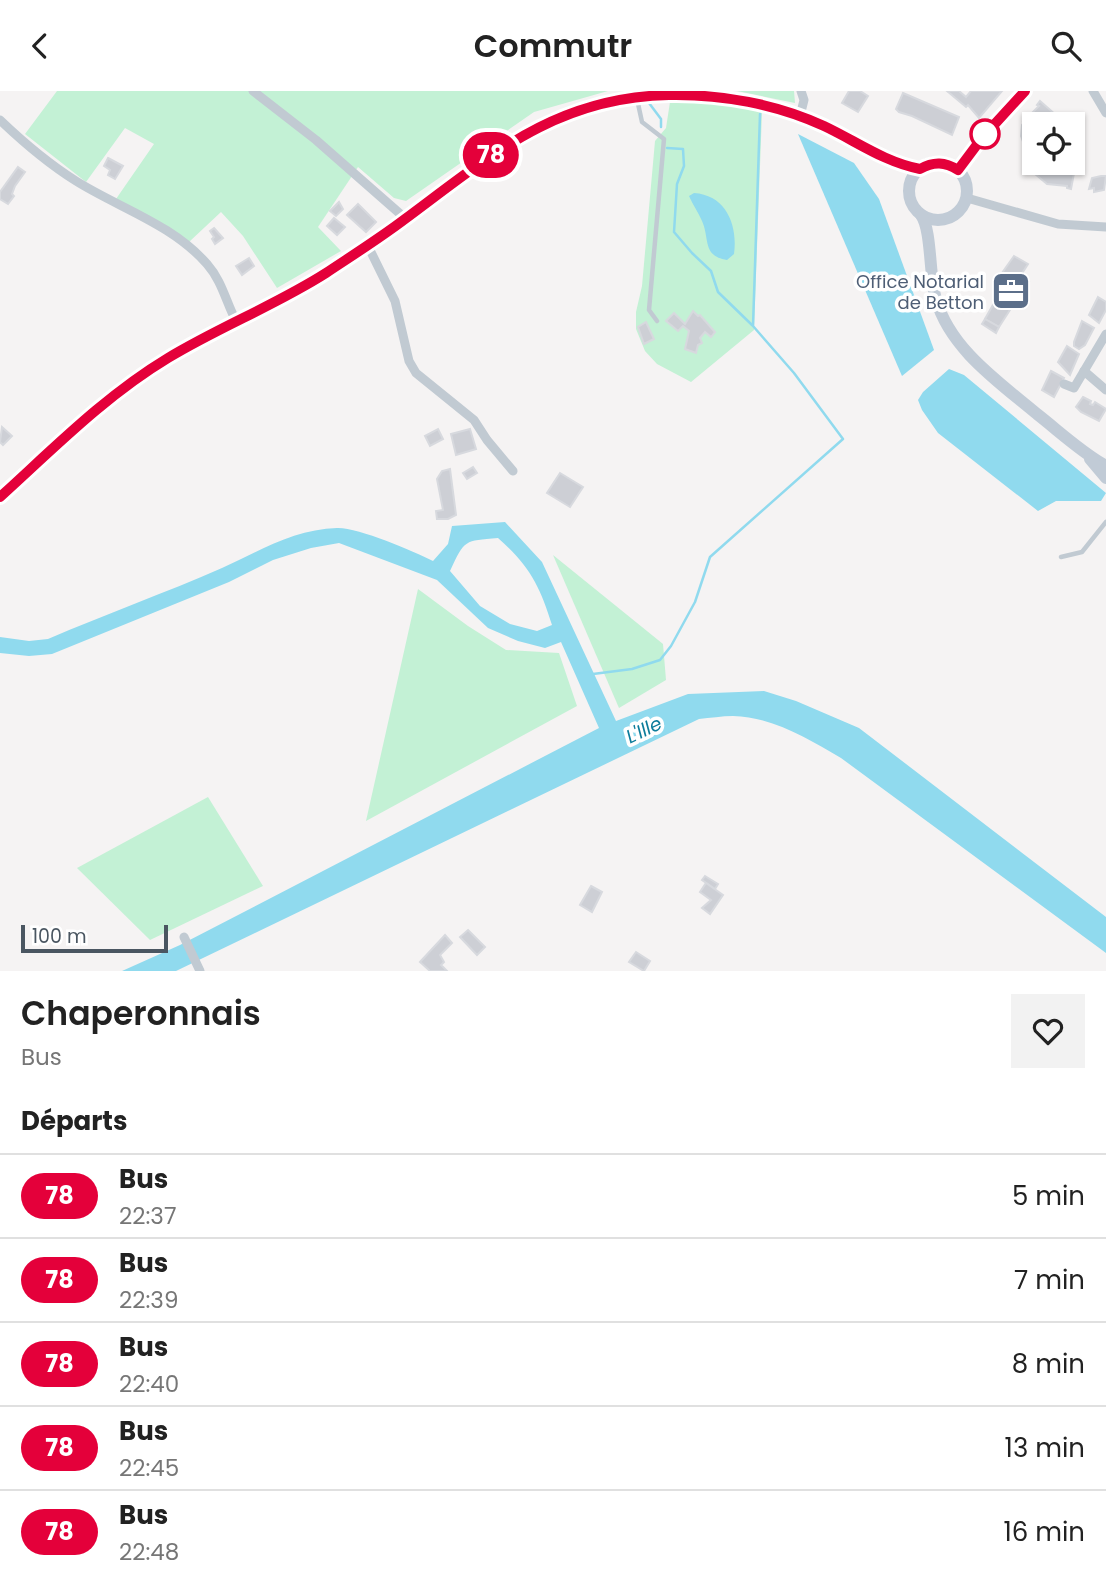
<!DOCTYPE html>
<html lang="fr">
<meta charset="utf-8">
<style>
:root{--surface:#fff;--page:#f2f2f2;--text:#222;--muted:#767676;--line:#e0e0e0}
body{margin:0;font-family:Poppins,sans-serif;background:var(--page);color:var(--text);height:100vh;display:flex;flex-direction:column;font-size:26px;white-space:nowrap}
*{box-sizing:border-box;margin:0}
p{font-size:23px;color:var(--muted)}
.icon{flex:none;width:38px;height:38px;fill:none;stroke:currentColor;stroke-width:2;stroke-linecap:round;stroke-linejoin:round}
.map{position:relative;height:880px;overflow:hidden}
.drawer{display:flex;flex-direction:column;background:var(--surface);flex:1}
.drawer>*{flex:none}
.badge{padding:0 14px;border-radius:23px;font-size:24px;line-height:46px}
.tools{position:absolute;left:1022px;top:21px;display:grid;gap:14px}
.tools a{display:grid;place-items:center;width:63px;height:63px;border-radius:0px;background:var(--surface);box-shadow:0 2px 5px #0004;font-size:35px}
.scale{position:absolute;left:21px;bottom:18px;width:147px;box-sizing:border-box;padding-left:7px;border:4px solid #4a5661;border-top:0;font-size:19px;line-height:24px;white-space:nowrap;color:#4a5661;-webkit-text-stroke:5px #fff;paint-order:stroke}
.map>.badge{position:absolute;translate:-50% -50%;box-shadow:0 0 0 4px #fff}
h2{padding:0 21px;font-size:26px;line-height:63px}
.round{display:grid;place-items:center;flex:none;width:74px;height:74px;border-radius:0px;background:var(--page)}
.head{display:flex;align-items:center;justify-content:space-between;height:119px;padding:0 21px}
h1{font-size:33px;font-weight:600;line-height:52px}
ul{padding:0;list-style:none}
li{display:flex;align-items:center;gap:21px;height:84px;padding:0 21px;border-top:2px solid var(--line)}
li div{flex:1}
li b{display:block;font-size:26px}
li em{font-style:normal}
li .badge{min-width:77px;font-weight:700;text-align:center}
header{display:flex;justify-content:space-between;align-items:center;height:91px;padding:0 21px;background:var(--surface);font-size:32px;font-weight:600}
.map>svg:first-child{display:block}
</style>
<header><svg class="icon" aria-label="back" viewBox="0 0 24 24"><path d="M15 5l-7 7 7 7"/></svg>Commutr<svg class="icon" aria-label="search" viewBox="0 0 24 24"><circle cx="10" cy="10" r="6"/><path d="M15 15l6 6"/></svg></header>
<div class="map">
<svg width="1106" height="880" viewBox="0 0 1106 880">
<rect width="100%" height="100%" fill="#f5f3f3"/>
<!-- green -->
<g fill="#c3f1d5">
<polygon points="57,0 608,0 534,21 406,110 394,107 358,76 318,136 341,160 277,197 243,145 221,121 189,151 116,108 154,53 125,37 86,91 25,43"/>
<polygon points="737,0 794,0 795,12"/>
<polygon points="670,11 726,13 762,21 754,239 691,291 657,273 645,260 636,238 636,221 642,195 655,50 666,37"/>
<polygon points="553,464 663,553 666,589 619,617"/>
<polygon points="418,498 468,535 506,559 559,562 577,615 366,730"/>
<polygon points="208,706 263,795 150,849 77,777"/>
</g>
<!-- water -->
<g fill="#90daee" fill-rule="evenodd">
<polygon points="798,43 854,72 879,108 934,259 902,285"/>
<path d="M694,102C726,104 738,134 734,163L727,169C702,165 710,148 702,130C698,121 693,114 689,105Z"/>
<polygon points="949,278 964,284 1106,402 1101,410 1056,410 1038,420 938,342 922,319 918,309 923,301"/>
<path d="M505,431L542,471L616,630L688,603L764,600L796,610L859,637L1106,826V862L841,667C808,648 773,626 733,625C722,625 710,627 699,628L176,880H122L180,854L599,637L561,551L545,557L518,550L488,537L437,489L339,452L311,457L273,469L229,491L52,563L29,565L0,562V546L29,550L48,548C106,523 165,502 222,477C259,460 295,438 337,437C357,436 413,460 433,470L448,453L452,435ZM498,447C529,474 540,495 552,534L537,540L510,533L480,515L450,480C465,448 464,450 498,447Z"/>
</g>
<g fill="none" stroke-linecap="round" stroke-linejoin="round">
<!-- stream -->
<g stroke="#90daee" stroke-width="2.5">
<polyline points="649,12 661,28 661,36"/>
<polyline points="667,57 683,58 684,75 677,93 674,141 692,162 711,180 718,201 752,234"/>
<polyline points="593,583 632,578 660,569 671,555 695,511 710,466 843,348 794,282 753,235 760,23"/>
</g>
</g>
<!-- building -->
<g fill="#cdcfd5" stroke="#d7d9de" stroke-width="2">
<polygon points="849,0 860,0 868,5 858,21 842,12"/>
<polygon points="947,0 959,0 966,6 971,0 1002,0 979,27 968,14 966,16"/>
<polygon points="903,2 959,26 952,44 912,25 899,21 896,18"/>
<polygon points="1040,10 1056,24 1048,33 1034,33 1034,72 1048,72 1050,76 1053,74 1058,78 1059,75 1075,77 1071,98 1067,97 1067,95 1047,93 1035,83 1021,45 1022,34 1026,30 1024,30 1039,15 1037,14"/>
<polygon points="108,67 123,75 115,88 108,84 110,79 104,75"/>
<polygon points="18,76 25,81 15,95 12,103 14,105 8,113 0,108 0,101"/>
<polygon points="1101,85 1106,85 1104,99 1094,101 1094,97 1089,98 1092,87"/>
<polygon points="339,111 343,118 336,125 330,120"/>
<polygon points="358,113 376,131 366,141 347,124"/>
<polygon points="334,127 345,136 337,144 327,135"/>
<polygon points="214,137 223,147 215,153 212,148 214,146 210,140"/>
<polygon points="1014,165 1028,173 1021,184 1029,191 1027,194 1025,192 1020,204 1027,208 1025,212 1017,208 999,236 985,228 1002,198 997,195 1000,191 997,189"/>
<polygon points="249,167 254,175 242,184 236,175"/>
<polygon points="1098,206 1106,211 1106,219 1099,232 1089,224"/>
<polygon points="693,220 698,225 700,224 715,241 711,246 705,241 700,247 702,252 698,254 696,262 685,258 689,240 683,235 678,240 666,230 674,222 685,233"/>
<polygon points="985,228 999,236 996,242 982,233"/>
<polygon points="1082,230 1094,237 1085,254 1079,258 1074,255 1074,251"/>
<polygon points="646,231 654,248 644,253 638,236"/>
<polygon points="1067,255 1079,263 1070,284 1058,271"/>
<polygon points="1051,280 1064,287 1054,306 1042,299"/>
<polygon points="1083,306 1091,310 1090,313 1093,314 1095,311 1106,318 1099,330 1081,321 1076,316"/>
<polygon points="2,336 12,345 3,354 0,351"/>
<polygon points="438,338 443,348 430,355 425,345"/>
<polygon points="470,338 476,358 456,364 451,343"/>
<polygon points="473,376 477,382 467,388 463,382"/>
<polygon points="450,378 456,424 448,428 437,428 436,420 443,419 437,388 442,380"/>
<polygon points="560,382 583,396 570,416 547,402"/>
<polygon points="705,785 718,793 715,798 702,789"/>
<polygon points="706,792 723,804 710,823 702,817 711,809 700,801"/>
<polygon points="591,795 602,801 592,821 580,814"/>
<polygon points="468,839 485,856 477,864 460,846"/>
<polygon points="445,844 452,852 440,864 444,871 441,874 447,880 430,880 420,871"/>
<polygon points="636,861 650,870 644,880 629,871"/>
</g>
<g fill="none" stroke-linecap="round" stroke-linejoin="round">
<!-- lane -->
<g stroke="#c1cad2" stroke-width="4.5">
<polyline points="637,8 642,31 664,48 649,219 657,230"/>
<polyline points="1061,466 1082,461 1106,431"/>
</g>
<!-- street -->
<g stroke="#c1cad2" stroke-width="9">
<polyline points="253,0 316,49 406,128"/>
<polyline points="1093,0 1106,22"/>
<polyline points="800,25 804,9 801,0"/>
<path d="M0,29C23,51 49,73 76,90C119,117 172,133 207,173C222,190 226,211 236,230"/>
<polyline points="967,107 1058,133 1106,136"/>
<polyline points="368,155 395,210 409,270 416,282 474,329 487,349 513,380"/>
<polyline points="1084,280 1106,299"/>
<polyline points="1064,293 1074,297 1106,243"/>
<polyline points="184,846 200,880"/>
</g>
<!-- secondary -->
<g stroke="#c1cbd6" stroke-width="12">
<circle cx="938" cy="100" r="29"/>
<polyline points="958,79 982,47 1025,0"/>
<path d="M921,124C932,139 929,186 936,208C950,258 999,291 1037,323C1060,341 1081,361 1106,375"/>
<polyline points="1090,368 1106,387"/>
<path d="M0,406C54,357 105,305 168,267C220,235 279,212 331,179C440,109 530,7 669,4C720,3 777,13 824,35C856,50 884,71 920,78"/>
</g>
</g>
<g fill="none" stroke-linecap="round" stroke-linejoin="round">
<!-- line casing -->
<g stroke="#fff" stroke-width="16">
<path id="line" d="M0,406C54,357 105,305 168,267C219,236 276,214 326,182C353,164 380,147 405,128C490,65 556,6 669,4C721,3 777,13 824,35C856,50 884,71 920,78C934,70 945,71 958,79L982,47L1025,0"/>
</g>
<!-- line -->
<use href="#line" stroke="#e4003a" stroke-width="10"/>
</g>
<!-- icons -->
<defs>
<g id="office-square" transform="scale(2.0125)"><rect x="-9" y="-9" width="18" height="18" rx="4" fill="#5c6f8a" stroke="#fff"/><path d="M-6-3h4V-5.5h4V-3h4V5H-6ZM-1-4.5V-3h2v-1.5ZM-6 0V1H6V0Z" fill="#fff"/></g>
</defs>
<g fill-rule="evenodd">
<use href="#office-square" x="1011" y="200"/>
</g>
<!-- markers -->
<circle fill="#fff" stroke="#e4003a" stroke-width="3.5" cx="985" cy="43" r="14"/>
<g text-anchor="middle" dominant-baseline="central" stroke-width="7" stroke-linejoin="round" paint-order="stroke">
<!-- service labels -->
<g font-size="18" fill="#4e5e75" stroke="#fff" text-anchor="end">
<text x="984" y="190">Office Notarial<tspan x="984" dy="21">de Betton</tspan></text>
</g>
<!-- water labels -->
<g font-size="19" font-style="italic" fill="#0c7c9b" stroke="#fff">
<text transform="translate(644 639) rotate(-25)">L'Ille</text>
</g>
</g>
</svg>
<div class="tools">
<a><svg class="icon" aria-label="locate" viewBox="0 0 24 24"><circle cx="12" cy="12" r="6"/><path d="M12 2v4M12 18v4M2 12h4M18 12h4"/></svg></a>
</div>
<div class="scale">100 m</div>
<b class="badge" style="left:491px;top:64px;background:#e4003a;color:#fff">78</b>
</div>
<section class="drawer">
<div class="head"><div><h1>Chaperonnais</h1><p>Bus</p></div><a class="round"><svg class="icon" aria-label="heart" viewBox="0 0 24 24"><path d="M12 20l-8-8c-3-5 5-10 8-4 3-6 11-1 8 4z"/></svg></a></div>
<h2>Départs</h2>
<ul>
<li><span class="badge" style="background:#e4003a;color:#fff">78</span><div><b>Bus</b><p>22:37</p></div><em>5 min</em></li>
<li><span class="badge" style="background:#e4003a;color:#fff">78</span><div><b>Bus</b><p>22:39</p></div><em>7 min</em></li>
<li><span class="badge" style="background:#e4003a;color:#fff">78</span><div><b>Bus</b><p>22:40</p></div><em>8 min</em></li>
<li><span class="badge" style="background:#e4003a;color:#fff">78</span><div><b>Bus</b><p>22:45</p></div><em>13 min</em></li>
<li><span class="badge" style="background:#e4003a;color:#fff">78</span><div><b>Bus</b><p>22:48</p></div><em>16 min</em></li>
</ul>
</section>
